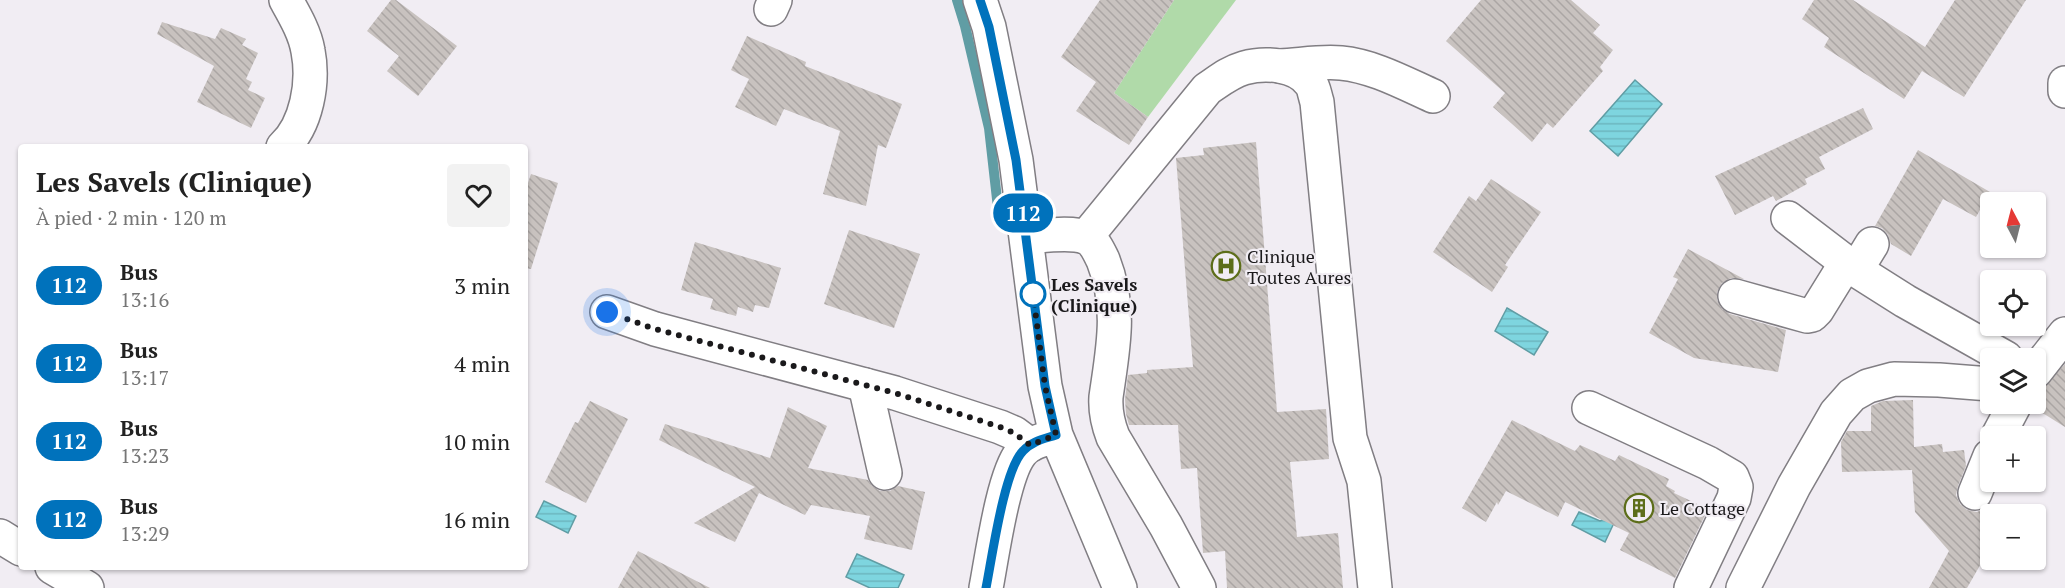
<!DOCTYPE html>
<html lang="fr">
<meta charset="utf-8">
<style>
:root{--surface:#fff;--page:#f2f2f2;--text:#222;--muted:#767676}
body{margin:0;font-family:"PT Serif",serif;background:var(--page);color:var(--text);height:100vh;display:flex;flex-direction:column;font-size:22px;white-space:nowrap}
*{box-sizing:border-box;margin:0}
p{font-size:20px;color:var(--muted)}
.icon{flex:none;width:33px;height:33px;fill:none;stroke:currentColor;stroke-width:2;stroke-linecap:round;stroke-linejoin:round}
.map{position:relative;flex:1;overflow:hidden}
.sheet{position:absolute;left:18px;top:144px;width:510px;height:426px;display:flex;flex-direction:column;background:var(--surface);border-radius:6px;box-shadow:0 2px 4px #0004}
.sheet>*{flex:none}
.badge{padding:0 12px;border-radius:20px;font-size:21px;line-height:39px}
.needle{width:39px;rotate:353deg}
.fabs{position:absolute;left:1980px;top:192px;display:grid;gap:12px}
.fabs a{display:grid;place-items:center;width:66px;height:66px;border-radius:6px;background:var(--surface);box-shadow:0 2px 4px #0004;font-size:30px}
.you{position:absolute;width:30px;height:30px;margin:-15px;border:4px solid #fff;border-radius:50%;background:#1a73e8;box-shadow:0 0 0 9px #1a73e833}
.map>.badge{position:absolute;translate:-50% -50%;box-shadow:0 0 0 3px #fff}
.round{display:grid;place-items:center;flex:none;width:63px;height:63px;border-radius:6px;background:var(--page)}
.overview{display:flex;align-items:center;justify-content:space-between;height:102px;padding:0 18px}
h1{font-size:28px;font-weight:700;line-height:45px}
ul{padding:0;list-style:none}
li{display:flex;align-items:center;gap:18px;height:78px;padding:0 18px}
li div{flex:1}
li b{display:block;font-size:22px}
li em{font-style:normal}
li .badge{min-width:66px;font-weight:700;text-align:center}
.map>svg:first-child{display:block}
</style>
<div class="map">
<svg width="2065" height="588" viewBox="0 0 2065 588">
<defs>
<pattern id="water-rules" width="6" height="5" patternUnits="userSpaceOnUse" patternTransform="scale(1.5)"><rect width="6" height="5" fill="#7ed5df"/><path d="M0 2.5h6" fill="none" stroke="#6cb6bf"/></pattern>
<pattern id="building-back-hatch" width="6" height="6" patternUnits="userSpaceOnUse" patternTransform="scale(1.5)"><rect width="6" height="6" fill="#c8c2bf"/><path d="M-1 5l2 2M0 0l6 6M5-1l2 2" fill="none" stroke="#aba6a4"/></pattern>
</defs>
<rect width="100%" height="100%" fill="#f1edf3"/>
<!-- grass -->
<polygon fill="#b0daa9" points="1174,0 1236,0 1148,117 1114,93"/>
<!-- water -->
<g fill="url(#water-rules)" stroke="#609da4" stroke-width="1.5">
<polygon points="1635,80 1662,104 1618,156 1590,131"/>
<polygon points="1507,308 1548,332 1534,355 1495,331"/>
<polygon points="544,501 576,516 568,533 536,517"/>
<polygon points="1579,512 1600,521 1604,519 1614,523 1605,542 1572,525"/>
<polygon points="857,554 904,575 898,588 870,588 846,577"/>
</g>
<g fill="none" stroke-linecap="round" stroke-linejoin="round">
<!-- stream -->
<polyline stroke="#609da4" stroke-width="10" points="957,0 965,26 989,128 998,208"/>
</g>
<!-- building -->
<g fill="url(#building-back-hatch)">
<polygon points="391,0 396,0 457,46 418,96 387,71 399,56 367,31"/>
<polygon points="1100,0 1174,0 1114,93 1148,117 1129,145 1076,111 1096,82 1061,57"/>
<polygon points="1481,0 1571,0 1600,25 1593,33 1613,50 1600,67 1603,71 1553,128 1547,123 1532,142 1493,107 1505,93 1446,41"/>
<polygon points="1814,0 1853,0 1925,47 1955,0 2026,0 1964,97 1922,71 1904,99 1824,47 1829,38 1802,19"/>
<polygon points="162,22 215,39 221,28 246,39 242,45 258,53 246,79 252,82 248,90 265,98 251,128 197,102 214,66 157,34"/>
<polygon points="747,36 806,62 805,66 902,104 886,148 878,145 866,206 823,194 840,131 784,109 776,126 735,107 749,79 731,70"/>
<polygon points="1863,108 1873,129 1819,157 1825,169 1805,179 1807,184 1776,201 1773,196 1735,215 1715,176"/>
<polygon points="1256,142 1277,412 1326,409 1329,459 1290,462 1297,537 1338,533 1343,588 1227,588 1225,551 1203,553 1197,468 1181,469 1178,425 1129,425 1126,414 1125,399 1128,375 1147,373 1147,370 1193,367 1176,158 1204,155 1203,148"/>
<polygon points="1918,150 1990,192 1976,217 1943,199 1911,256 1891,244 1888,235 1882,228 1875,226"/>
<polygon points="531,174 558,183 531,269 525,268 525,192"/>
<polygon points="1491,179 1541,212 1505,265 1508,267 1492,292 1433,252 1469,196 1476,201"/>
<polygon points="849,230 920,254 894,328 824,304"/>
<polygon points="695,242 781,268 769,308 755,305 753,312 738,307 736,316 710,309 713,299 681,290"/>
<polygon points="1688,249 1744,279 1731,278 1722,283 1717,292 1717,300 1722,309 1730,314 1786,330 1778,372 1694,358 1649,333 1678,279 1673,277"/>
<polygon points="2065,364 2065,427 2033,407 2044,387"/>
<polygon points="1913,400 1914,447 1942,444 1943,452 1964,450 1966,466 1958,486 1956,495 1960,504 1967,510 1977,512 1986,508 1990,503 1990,548 1967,588 1929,588 1949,551 1915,512 1912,470 1842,472 1841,442 1847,431 1871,431 1871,406 1883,401"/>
<polygon points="590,401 628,419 586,503 545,482 575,422 578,423"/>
<polygon points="788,407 827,426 808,468 868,480 872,486 880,491 890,491 898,486 925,492 912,550 864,539 870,516 811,505 805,515 759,493 735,542 694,523 755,487 659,440 665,424 770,458"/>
<polygon points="1512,420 1575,451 1580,445 1615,461 1619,455 1669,479 1666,486 1675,491 1674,493 1708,509 1675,578 1620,550 1629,533 1565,502 1558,517 1506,491 1498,505 1497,502 1486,522 1462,508"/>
<polygon points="638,551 710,588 618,588"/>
</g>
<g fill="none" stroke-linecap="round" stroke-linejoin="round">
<!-- minor casing -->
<g stroke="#817e83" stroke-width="36">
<g id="minor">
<polyline points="980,0 989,27 1016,160 1045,386 1056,435 1120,588"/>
<polyline points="771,9 775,0"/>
<path d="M1280,66C1300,65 1321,61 1341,63C1373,66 1404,83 1433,96"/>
<polyline points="2065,83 2065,91"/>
<path d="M283,147C307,125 314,82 308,51C305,33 295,16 286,0"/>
<polyline points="1788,218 1856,270 1905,301 2006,358"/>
<path d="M1027,237C1043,236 1072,231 1087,238C1095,242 1099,252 1103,260C1122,308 1113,348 1106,397C1105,412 1108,424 1113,437L1166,526L1199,588"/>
<path d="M1086,237L1207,89C1219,81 1230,72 1244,68C1265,62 1298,64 1311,84C1314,88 1315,96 1317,102L1350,438L1364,481L1375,588"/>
<polyline points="1856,270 1872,244"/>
<polyline points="1735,296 1807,316 1812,315 1817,310 1846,263"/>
<polyline points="607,312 655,329 895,393 1000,427 1014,433 1030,445"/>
<polyline points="2036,371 2065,334"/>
<polyline points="865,385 885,473"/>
<polyline points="1589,408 1708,463 1732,477 1736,487 1734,498 1691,588"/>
<polyline points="1998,436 2015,404"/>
<polyline points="1975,493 1990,456"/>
<polyline points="0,536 21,549"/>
<polyline points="52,567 87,588"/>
<path d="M986,588C992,557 1003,475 1021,453C1028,444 1038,441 1049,438"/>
<polyline points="1743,588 1794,486 1836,413 1852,395 1868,386 1894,379 1939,380 1990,384"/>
</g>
</g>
<!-- minor -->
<use href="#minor" stroke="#fff" stroke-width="33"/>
</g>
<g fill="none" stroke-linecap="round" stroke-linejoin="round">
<!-- line casing -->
<g stroke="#fff" stroke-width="14">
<path id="line" d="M980,0L989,27L1016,160L1045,386L1056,435C1044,439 1032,441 1023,451C1004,470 992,558 986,588"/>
</g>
<!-- line -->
<use href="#line" stroke="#0072bc" stroke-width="9"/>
<!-- walk -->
<polyline stroke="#1a191b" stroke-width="6" stroke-dasharray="0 10.8" points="607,312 655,329 895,393 1000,427 1014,433 1030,445 1056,435 1045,386 1033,294"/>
</g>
<!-- icons -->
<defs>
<g id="hospital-ring" transform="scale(1.5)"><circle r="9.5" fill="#f1edf3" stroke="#5d6e1a" stroke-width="1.5"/><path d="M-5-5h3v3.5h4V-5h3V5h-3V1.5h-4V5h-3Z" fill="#5d6e1a"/></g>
<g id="building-ring" transform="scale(1.5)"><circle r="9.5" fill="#f1edf3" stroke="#5d6e1a" stroke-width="1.5"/><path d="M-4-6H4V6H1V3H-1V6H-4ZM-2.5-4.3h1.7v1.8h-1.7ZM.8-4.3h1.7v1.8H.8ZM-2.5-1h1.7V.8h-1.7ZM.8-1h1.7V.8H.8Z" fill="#5d6e1a"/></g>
</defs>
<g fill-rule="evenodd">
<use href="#hospital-ring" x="1226" y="266"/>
<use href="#building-ring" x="1639" y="508"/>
</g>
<!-- markers -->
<circle fill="#fff" stroke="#0072bc" stroke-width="3" cx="1033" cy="294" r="12"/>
<g text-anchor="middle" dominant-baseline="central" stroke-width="4.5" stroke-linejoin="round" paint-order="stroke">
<!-- poi labels -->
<g font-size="18" fill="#1a191b" stroke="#f1edf3" text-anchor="start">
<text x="1247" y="256">Clinique<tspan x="1247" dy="21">Toutes Aures</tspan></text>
<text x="1660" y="508">Le Cottage</text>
</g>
<!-- stop labels -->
<g font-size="18" font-weight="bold" fill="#1a191b" stroke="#f1edf3" text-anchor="start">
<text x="1051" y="284">Les Savels<tspan x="1051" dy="21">(Clinique)</tspan></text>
</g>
</g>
</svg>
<div class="fabs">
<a><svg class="needle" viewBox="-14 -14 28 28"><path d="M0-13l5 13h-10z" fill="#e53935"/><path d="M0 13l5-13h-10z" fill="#767676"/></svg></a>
<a><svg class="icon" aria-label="locate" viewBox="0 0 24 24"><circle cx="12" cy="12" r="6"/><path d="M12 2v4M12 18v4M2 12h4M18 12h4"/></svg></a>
<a><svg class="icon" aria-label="layers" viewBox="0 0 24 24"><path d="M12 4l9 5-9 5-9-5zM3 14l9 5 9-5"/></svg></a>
<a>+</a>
<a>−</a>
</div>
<div class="you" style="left:607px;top:312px"></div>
<b class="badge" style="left:1023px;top:213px;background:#0072bc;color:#fff">112</b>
<section class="sheet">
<div class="overview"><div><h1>Les Savels (Clinique)</h1><p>À pied · 2 min · 120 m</p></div><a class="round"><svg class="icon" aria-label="heart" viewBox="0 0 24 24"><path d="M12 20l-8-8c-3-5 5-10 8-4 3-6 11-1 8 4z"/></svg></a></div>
<ul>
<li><span class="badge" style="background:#0072bc;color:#fff">112</span><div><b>Bus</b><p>13:16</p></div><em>3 min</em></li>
<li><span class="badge" style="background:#0072bc;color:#fff">112</span><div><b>Bus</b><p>13:17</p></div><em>4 min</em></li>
<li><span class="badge" style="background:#0072bc;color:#fff">112</span><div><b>Bus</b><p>13:23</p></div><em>10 min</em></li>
<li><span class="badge" style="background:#0072bc;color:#fff">112</span><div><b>Bus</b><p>13:29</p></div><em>16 min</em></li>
</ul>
</section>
</div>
